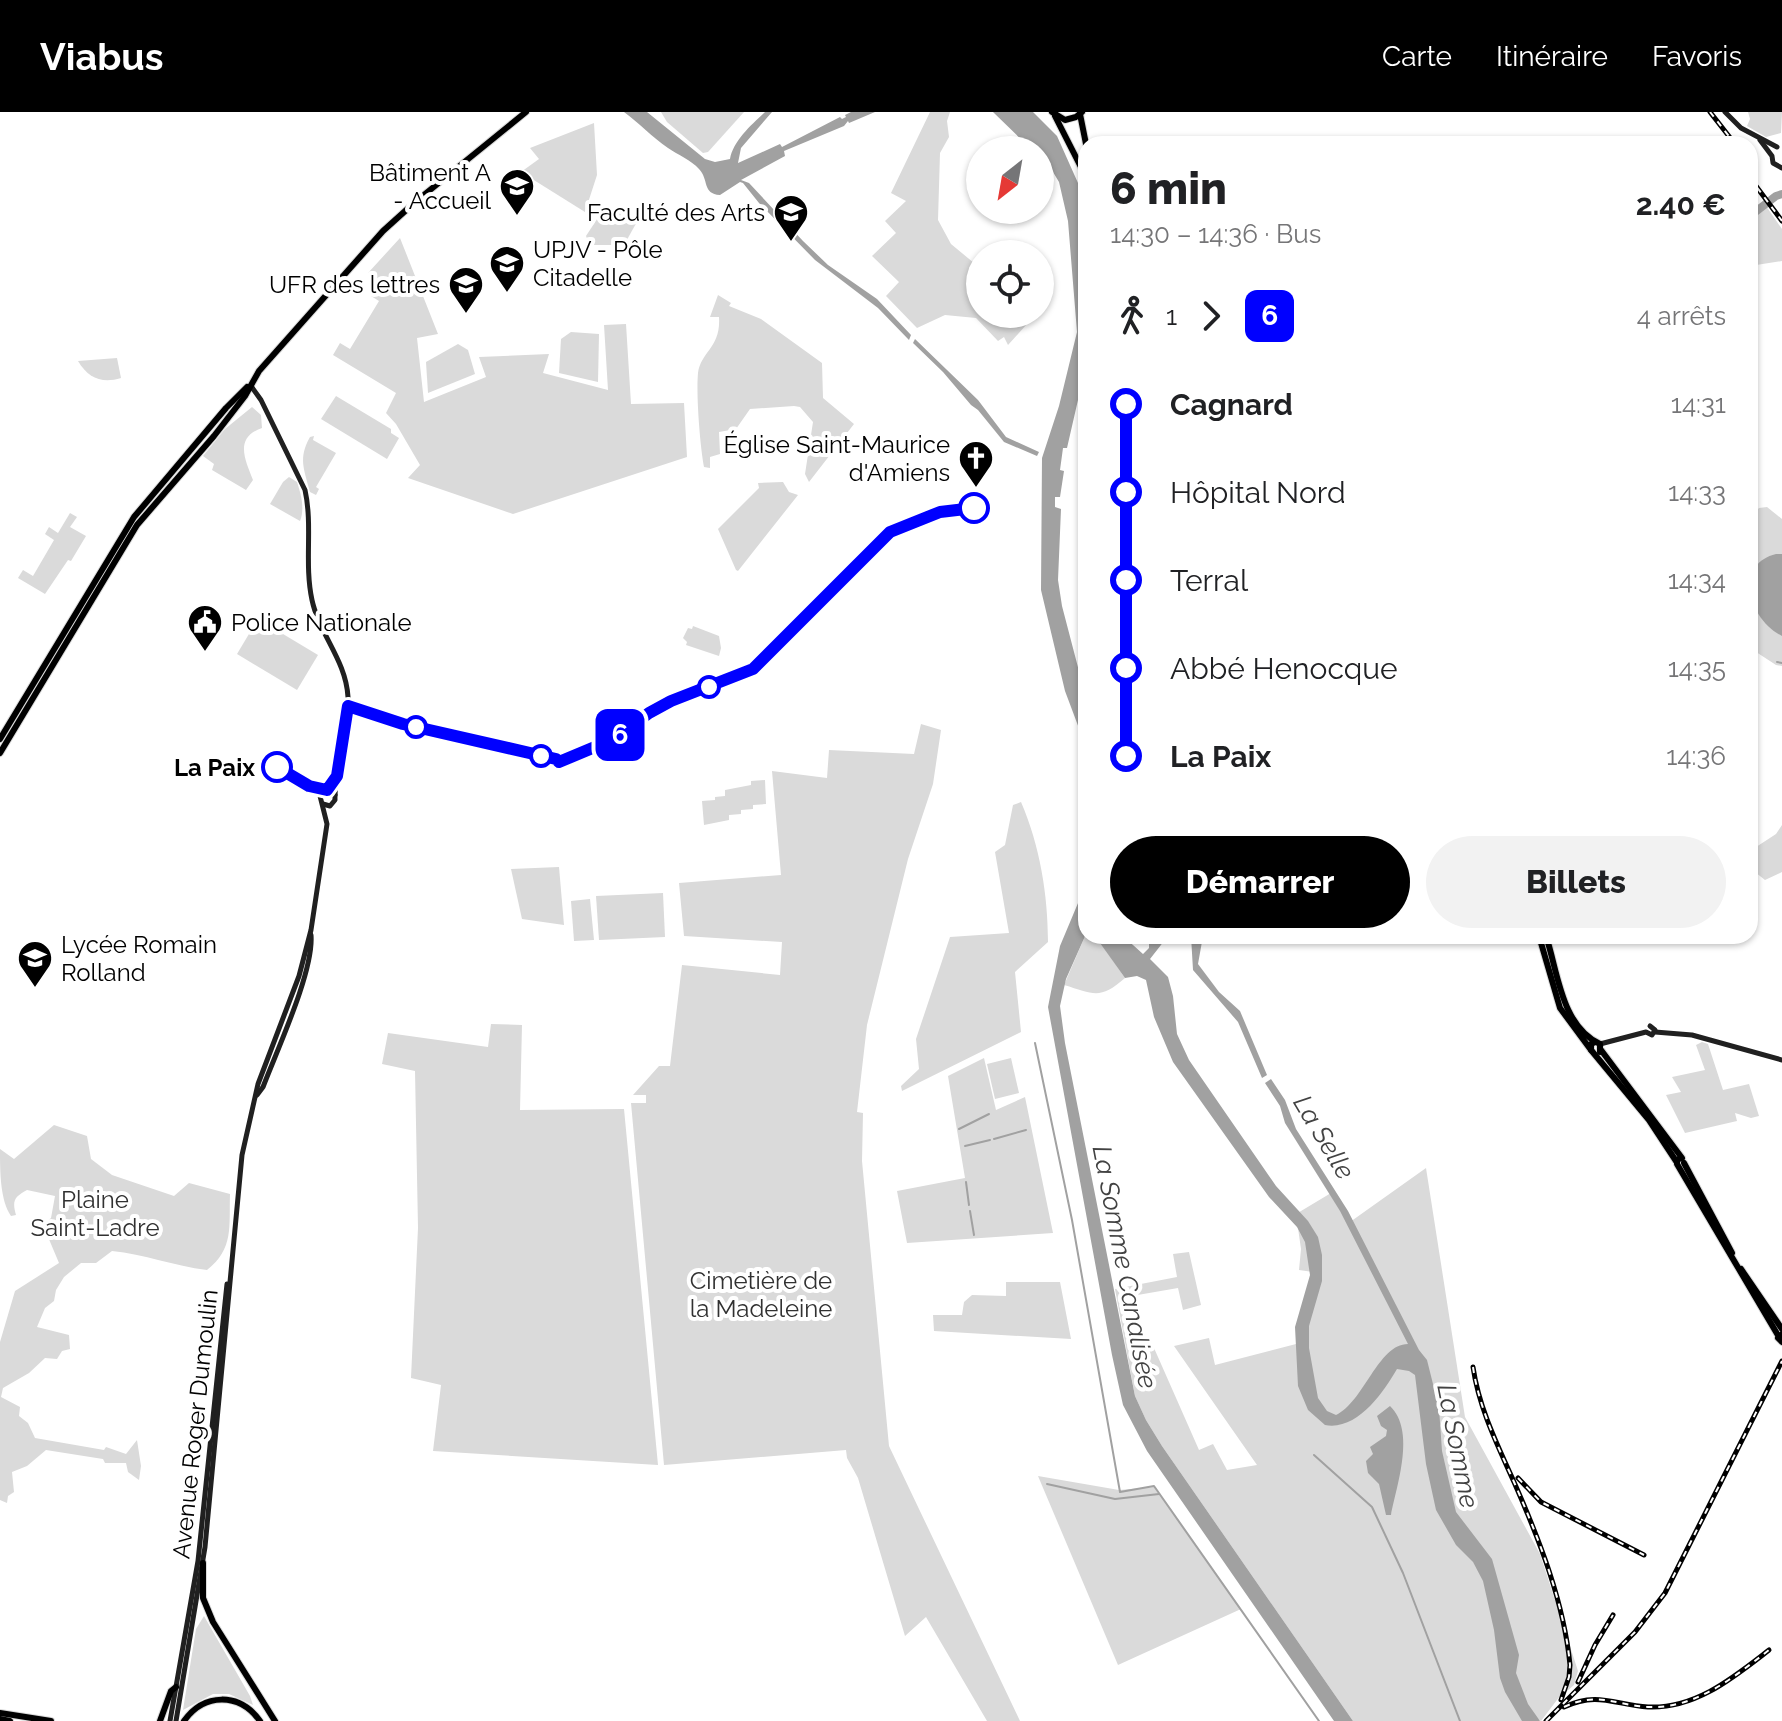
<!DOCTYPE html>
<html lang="fr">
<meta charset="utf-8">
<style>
:root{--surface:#fff;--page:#f2f2f2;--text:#202124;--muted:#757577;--accent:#000}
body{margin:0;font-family:Raleway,sans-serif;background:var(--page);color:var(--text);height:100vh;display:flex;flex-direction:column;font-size:30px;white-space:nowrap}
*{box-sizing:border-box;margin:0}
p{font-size:26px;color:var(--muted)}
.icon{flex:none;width:44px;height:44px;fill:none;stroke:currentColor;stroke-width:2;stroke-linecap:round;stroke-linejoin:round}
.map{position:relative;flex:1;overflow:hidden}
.sheet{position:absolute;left:1078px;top:24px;width:680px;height:808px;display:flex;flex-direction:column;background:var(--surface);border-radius:24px;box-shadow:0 2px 6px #0004}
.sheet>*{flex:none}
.badge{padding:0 16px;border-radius:12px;font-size:28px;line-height:52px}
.needle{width:52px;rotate:211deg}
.tools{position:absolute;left:966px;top:24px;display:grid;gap:16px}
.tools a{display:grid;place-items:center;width:88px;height:88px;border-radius:50%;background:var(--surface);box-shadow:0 2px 6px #0004;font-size:40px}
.map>.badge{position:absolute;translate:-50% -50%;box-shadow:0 0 0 4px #fff}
.legs{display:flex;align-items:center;gap:12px;height:88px;padding:0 32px;font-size:26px}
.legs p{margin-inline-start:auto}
.summary{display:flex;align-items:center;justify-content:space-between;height:136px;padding:0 32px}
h1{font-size:44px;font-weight:800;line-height:60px}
.action{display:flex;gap:16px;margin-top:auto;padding:16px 32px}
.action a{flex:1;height:92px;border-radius:48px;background:var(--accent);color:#fff;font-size:32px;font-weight:800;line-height:92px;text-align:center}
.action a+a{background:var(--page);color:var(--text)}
ul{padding:0 32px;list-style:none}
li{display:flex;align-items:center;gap:28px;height:88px;font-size:30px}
li i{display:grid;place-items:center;width:12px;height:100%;margin:0 10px;background:currentColor}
li i::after{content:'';width:20px;height:20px;margin:-10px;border:6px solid;border-radius:50%;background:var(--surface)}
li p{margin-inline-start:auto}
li:first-child i{background:linear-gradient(#0000 50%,currentColor 0)}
li:last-child i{background:linear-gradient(currentColor 50%,#0000 0)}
header{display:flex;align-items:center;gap:48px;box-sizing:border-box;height:112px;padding:0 40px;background:var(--accent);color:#fff}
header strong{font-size:38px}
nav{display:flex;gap:44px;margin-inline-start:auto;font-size:28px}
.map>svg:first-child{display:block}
</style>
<header>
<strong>Viabus</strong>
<nav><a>Carte</a><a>Itinéraire</a><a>Favoris</a></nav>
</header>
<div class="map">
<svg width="1782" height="1609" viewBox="0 0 1782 1609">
<rect width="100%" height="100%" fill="#fff"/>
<!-- green -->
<g fill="#dadada">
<polygon points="661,0 744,0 708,40 703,41 667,10"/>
<polygon points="930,0 950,0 947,9 949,25 940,41 938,108 951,132 980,156 980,202 1036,202 1008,233 1004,225 998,229 976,206 945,203 917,216 886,184 899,170 872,144 896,121 885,109 906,89 891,81"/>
<polygon points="1748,0 1782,0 1781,21 1766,25 1747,14 1750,7"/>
<polygon points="594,11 597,63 585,100 521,60 539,47 530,36"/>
<polygon points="1766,94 1782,117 1782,149 1750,154 1750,109"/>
<polygon points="605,95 638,108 624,133 590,133 586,124"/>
<polygon points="400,126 438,222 417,226 424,290 486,265 479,245 549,242 543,261 608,278 604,213 626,212 631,292 684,291 687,345 513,402 408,366 420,353 396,312 386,301 396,281 333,243 340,231 350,237 379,189 371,184 379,170 368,161"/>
<path d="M718,183L731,191L729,194L761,207L822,251L823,286L854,312L809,370L805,362L813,310L800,295L794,294L750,297L736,317L719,320L720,342L710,345V356L704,355C700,333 696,283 698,261C701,239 721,236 719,205H710Z"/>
<polygon points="571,220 599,222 598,270 559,261 561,227"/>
<polygon points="458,232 468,238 475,262 428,281 426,250"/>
<path d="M117,246L121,266C102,272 88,266 78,249Z"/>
<polygon points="336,284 391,317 391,321 399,326 387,347 321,307"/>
<path d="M252,295L261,303L262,316C234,326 245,347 253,368L246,378L212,358L214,352L203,344L225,317Z"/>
<path d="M314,324L313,328L336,341L316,375L319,377L316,383L310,380C304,357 298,346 310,325Z"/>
<path d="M289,365L297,370C301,382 305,397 300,409L270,392L283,370Z"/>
<polygon points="783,370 789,380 798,383 738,459 736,458 718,417 759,376 758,371"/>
<polygon points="1767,395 1782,407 1782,554 1776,553 1750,536 1750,406 1759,396"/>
<polygon points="70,401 77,405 70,415 86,424 71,449 68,448 45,482 18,466 23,458 33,464 54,428 45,422 49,415 58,421"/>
<polygon points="258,507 318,543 297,578 237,542"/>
<polygon points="693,514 719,524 721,536 719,544 686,533 687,530 683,526 688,516 692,517"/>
<polygon points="921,612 941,618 933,672 908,747 867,913 857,1000 863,1001 862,1049 889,1334 1020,1609 987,1609 926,1505 905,1524 858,1366 847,1346 846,1338 664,1353 631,991 646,991 646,983 633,983 659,954 670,954 682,853 780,863 782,830 684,824 679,771 781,763 772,659 827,666 829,638 914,642"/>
<polygon points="765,668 766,692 753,693 753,697 741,698 741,702 729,703 729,708 704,713 702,689 715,688 715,685 725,684 725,678 751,673 751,669"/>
<path d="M1021,690C1040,734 1048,783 1048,830L1015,860L1021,920L902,979L901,974L919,957L916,927L950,825L1009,821L995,740L1005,733L1013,693Z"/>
<polygon points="1782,713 1782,760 1765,768 1750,756 1750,739 1776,722"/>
<polygon points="559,755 564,813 522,807 511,757"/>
<polygon points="663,781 665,825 599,828 596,784"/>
<polygon points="590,787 594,828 574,829 571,789"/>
<path d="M1086,822L1098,827L1125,866C1100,888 1094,882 1064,873Z"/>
<polygon points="491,912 522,913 520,998 624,997 658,1353 433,1339 441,1273 411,1266 418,1116 415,959 382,952 388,921 488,935"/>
<polygon points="1702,930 1708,932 1723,978 1749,972 1759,1004 1751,1006 1735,1001 1737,1009 1685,1021 1666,983 1681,980 1672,965 1705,958 1696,933"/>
<polygon points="984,946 996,998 1025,985 1053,1121 907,1131 897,1079 965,1066 948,964"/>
<polygon points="1011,946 1019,981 995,987 987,952"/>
<path d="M54,1013L87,1024L91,1047L112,1063L174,1084L189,1071L230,1082C229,1114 234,1137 207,1158C174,1154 144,1142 112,1139L96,1151H81L64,1165L56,1178L54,1189L45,1196L37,1215L69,1223L70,1237L62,1239L57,1247L45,1246L29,1261L3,1276L1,1285L20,1295L19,1304L28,1311L35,1326L104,1338L106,1335L126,1342L137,1328L141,1354L139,1368L128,1360L126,1351H105L103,1347L46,1338L27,1354L12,1360L14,1380L8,1384L7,1391L0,1388V1230L15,1179L59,1151L43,1113L51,1106L55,1084L27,1078C14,1085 12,1089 16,1103L11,1104C0,1088 0,1059 0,1037L14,1047Z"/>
<path d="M1426,1056L1465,1305L1540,1442L1578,1559L1574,1573L1566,1580H1563L1541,1609L1529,1601L1514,1559V1540L1493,1453L1453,1403L1438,1334L1439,1296L1426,1254L1418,1242L1406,1236L1388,1246L1340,1306C1308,1301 1309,1261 1297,1241L1304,1283L1320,1308L1333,1312L1349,1307L1395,1253H1406L1418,1260L1441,1398L1487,1472L1509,1582L1523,1609H1353L1162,1334L1146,1308L1135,1284L1115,1177L1177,1165L1173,1142L1189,1140L1201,1193L1183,1198L1178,1176L1126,1185L1136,1239L1154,1236L1199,1338L1213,1332L1227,1358L1257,1353L1174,1234L1209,1226L1215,1253L1296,1232L1297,1215L1313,1160L1299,1158L1301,1137L1296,1102L1331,1081L1350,1110Z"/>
<polygon points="1006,1170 1060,1170 1071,1227 934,1219 933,1203 962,1203 964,1190 972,1183 1006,1184"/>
<polygon points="1038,1364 1119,1378 1154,1375 1241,1497 1118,1553"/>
<polygon points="204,1504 250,1584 253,1593 229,1582 213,1582 183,1598 196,1517"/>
</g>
<!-- water -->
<g fill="#a1a1a1">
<path d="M624,0H647L705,47L715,50L730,47C733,29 751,13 765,0H772L741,36L738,51L780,32L782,35L840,5L842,7L846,5L845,3L851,0H875L849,11L848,9L844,14L784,39L785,44L741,68L749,71L803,129L828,153L877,187L911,223L909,228L878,196L815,148L759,91L743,71L740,70L720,83C702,82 709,67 699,57C691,48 678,43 668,36C652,25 639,11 624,0Z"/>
<polygon points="993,0 1033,0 1057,24 1078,71 1086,102 1086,253 1067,336 1063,336 1060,358 1064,359 1060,385 1055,385 1055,395 1061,397 1058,468 1062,494 1086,586 1086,635 1065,579 1041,478 1042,346 1059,294 1077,220 1068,109 1059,70 1050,55 1040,46 1040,38 1032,38"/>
<polygon points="915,227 978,288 1006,325 1039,340 1037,344 1004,330 978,298 971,293 943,260 913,231"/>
<path d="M1776,442H1782V524C1750,509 1732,453 1776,442Z"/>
<polygon points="1086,772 1086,822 1066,867 1060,894 1065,931 1135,1284 1146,1308 1162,1334 1353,1609 1334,1609 1147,1339 1123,1293 1112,1243 1048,895 1060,834"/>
<path d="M1095,824H1123L1143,842L1149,836V824H1155L1156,830L1161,824H1168L1150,847L1168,865L1173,884L1177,922L1189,948L1276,1074L1308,1109L1318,1125L1322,1143V1169L1309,1214V1236L1318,1286L1327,1299L1336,1303C1364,1290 1378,1232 1408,1232L1340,1099L1285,1011L1280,994L1265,971L1271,967L1285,988L1296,1017L1348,1099L1419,1238L1427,1248L1439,1296L1442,1339L1456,1400L1492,1447L1519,1543L1516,1561L1528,1592L1540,1609H1522L1505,1580L1500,1566L1494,1518L1483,1469L1473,1450L1456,1433L1436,1398L1426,1352L1415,1263L1409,1259L1397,1257C1383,1281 1357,1319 1325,1313L1308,1298L1298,1274L1295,1215L1310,1163L1305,1130L1297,1115L1269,1085L1173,950L1154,905L1146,868L1137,864L1125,866Z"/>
<polygon points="1191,824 1203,824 1198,852 1219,880 1240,899 1267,963 1262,966 1238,910 1193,858"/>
<path d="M1390,1294C1416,1319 1397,1372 1391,1403H1386L1379,1372L1368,1361L1366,1349L1373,1342L1370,1335L1386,1324L1387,1318L1381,1314L1377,1304Z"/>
</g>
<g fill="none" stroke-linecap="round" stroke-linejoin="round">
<!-- stream -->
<g stroke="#a1a1a1" stroke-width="2">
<polyline points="1777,550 1782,551"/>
<polyline points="1035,931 1072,1108 1120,1380 1154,1374 1319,1609"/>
<polyline points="959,1017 989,1002"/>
<polyline points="994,1027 1026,1018"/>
<polyline points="965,1034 990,1028"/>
<polyline points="966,1070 969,1093"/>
<polyline points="970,1099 974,1123"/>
<polyline points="1314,1343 1372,1395 1403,1461 1460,1609"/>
<polyline points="1047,1372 1115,1387 1159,1382"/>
</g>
<!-- river -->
<polyline stroke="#a1a1a1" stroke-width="8" points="1750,104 1776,84 1782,82"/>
<!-- primary casing -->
<g stroke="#dbdbdb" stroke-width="8">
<g id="primary">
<polyline points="1052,0 1065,8 1076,5 1082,0"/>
<polyline points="1080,2 1086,32"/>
<polyline points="1055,4 1086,65"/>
<polyline points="0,627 134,405 226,296 247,275"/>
<polyline points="0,641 137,413 214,324 245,284 259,259 383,119 414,91 526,0"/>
<polyline points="1539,824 1560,896 1591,938"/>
<path d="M1546,824C1558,860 1561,914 1600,932V940"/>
<polyline points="1595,930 1591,932 1591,938 1649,1008 1676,1049"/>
<polyline points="1601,938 1682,1046"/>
<polyline points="1681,1046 1677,1048 1677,1052 1779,1225"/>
<polyline points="1684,1051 1732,1141"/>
<polyline points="1741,1157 1782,1217"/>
<polyline points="1782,1222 1778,1226 1782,1230"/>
</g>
</g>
<!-- trunk casing -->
<g stroke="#dbdbdb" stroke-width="8">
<g id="trunk">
<polyline points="203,1451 203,1486 213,1510 275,1609"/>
<polyline points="0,1601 51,1609"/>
<polyline points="0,1607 10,1609"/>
<polyline points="160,1609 171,1579 176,1575"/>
<path d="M184,1609C204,1581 239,1580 260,1609"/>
</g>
</g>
<!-- secondary -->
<g stroke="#202020" stroke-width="5">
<polyline points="1725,0 1741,16 1777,35"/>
<polyline points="1760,28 1772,44 1773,51 1782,56"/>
<path d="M251,274L261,288L305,378C313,414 304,451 312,488C319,522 346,548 348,585C349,620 334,654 335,688L330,694L323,692"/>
<polyline points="1655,920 1692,923 1782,948"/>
<polyline points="1600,932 1646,920 1652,923 1655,918 1650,914"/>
<path d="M257,983L263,975C277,938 314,859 311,823"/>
<polyline points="170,1609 198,1449 227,1172"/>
<polyline points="176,1609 205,1435 242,1043 258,972 299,864 311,818 327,712 320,684 327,678 335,683"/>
</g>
<!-- primary -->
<use href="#primary" stroke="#000" stroke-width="6"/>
<!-- trunk -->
<use href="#trunk" stroke="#000" stroke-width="6"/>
<!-- rail casing -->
<g stroke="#000" stroke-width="5">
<g id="rail">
<polyline points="1710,0 1735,32"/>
<polyline points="1750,66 1782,109"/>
<path d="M1473,1255C1479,1296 1497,1332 1514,1370C1539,1427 1564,1490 1570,1553L1569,1565L1561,1588"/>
<polyline points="1518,1366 1541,1390 1644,1443"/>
<polyline points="1578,1570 1595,1533 1613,1503"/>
<path d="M1564,1595C1598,1579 1615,1593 1648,1595C1696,1597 1734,1565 1769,1538"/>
<polyline points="1546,1609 1635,1520 1665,1481 1782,1249"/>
</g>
</g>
<!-- rail -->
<use href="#rail" stroke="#fff" stroke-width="2" stroke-dasharray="6" stroke-linecap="butt"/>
</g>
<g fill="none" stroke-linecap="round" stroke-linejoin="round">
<!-- line-1 casing -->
<g stroke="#fff" stroke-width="18">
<polyline id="line-1" points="277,655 309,674 327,678 337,664 348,594 403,612 556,647 559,650 614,627 649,601 671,589 753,557 890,420 940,400 974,396"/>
</g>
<!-- line-1 -->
<use href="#line-1" stroke="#00f" stroke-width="12"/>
</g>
<!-- icons -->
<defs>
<g id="university-pin" transform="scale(1.8)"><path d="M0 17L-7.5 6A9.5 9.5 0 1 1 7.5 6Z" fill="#000" stroke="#fff"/><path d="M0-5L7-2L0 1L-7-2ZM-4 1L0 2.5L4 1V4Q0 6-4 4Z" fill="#fff"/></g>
<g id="church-pin" transform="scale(1.8)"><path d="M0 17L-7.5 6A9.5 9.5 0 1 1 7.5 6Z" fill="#000" stroke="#fff"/><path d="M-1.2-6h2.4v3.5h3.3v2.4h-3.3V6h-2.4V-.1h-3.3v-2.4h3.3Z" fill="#fff"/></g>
<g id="civic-pin" transform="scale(1.8)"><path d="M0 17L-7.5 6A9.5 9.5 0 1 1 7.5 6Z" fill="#000" stroke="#fff"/><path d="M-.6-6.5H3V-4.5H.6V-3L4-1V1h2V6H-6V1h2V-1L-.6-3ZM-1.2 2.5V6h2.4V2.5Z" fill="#fff"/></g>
</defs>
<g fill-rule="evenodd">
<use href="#university-pin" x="517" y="74"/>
<use href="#university-pin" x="791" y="100"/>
<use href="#university-pin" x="507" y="151"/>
<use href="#university-pin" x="466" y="172"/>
<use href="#church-pin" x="976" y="346"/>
<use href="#civic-pin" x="205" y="510"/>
<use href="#university-pin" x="35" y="846"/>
</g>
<!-- markers -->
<g fill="#fff" stroke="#00f" stroke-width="4">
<circle cx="974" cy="396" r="14"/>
<circle cx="709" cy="575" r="10"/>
<circle cx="416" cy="615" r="10"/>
<circle cx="541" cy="644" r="10"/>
<circle cx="277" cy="655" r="14"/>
</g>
<g text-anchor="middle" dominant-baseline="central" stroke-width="8" stroke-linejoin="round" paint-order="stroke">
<!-- poi labels -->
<g font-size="24" fill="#000" stroke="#fff" text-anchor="end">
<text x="491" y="60">Bâtiment A<tspan x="491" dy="28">- Accueil</tspan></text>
<text x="765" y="100">Faculté des Arts</text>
<text x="533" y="137" text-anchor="start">UPJV - Pôle<tspan x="533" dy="28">Citadelle</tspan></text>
<text x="440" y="172">UFR des lettres</text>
<text x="950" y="332">Église Saint-Maurice<tspan x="950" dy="28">d'Amiens</tspan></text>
<text x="231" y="510" text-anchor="start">Police Nationale</text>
<text x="61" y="832" text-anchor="start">Lycée Romain<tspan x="61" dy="28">Rolland</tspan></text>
</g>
<!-- stop labels -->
<g font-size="24" font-weight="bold" fill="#000" stroke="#fff" text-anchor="end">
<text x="255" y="655">La Paix</text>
</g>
<!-- park labels -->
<g font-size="24" fill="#313131" stroke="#fff">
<text x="95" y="1087">Plaine<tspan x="95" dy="28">Saint-Ladre</tspan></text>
<text x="761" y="1168">Cimetière de<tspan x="761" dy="28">la Madeleine</tspan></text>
</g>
<!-- street labels -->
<g font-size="24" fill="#000" stroke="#fff">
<text transform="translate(195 1312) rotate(-84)">Avenue Roger Dumoulin</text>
</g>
<!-- water labels -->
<g font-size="26" font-style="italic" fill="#424242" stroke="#fff">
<text transform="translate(1324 1025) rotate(59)">La Selle</text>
<text transform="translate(1125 1155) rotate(79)">La Somme Canalisée</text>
<text transform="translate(1458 1334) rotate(79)">La Somme</text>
</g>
</g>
</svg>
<div class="tools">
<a><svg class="needle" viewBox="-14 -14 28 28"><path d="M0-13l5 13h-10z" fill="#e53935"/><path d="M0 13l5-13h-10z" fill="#757577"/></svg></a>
<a><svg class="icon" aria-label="locate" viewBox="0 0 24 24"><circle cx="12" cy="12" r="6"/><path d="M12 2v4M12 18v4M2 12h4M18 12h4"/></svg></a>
</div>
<b class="badge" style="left:620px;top:623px;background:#00f;color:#fff">6</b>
<section class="sheet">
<div class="summary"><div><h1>6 min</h1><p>14:30 – 14:36 · Bus</p></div><b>2.40 €</b></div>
<div class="legs"><svg class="icon" aria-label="walk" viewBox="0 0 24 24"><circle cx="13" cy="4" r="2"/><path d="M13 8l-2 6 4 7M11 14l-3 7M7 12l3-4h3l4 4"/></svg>1<svg class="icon" aria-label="forward" viewBox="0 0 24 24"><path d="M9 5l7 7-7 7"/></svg><b class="badge" style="background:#00f;color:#fff">6</b><p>4 arrêts</p></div>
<ul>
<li><i style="color:#00f"></i><b>Cagnard</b><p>14:31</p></li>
<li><i style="color:#00f"></i><span>Hôpital Nord</span><p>14:33</p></li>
<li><i style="color:#00f"></i><span>Terral</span><p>14:34</p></li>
<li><i style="color:#00f"></i><span>Abbé Henocque</span><p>14:35</p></li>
<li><i style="color:#00f"></i><b>La Paix</b><p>14:36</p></li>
</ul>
<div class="action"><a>Démarrer</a><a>Billets</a></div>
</section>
</div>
